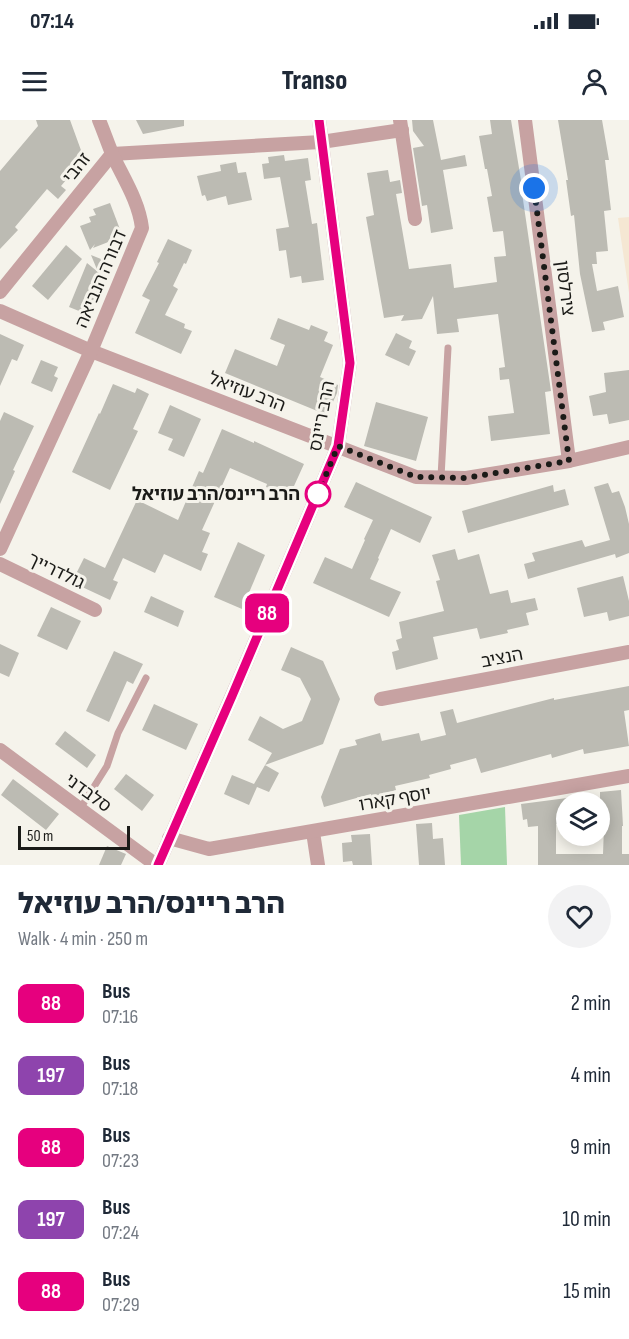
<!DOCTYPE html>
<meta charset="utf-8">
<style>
:root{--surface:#fff;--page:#f2f2f3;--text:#1f2937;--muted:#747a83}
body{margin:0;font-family:"Sofia Sans Condensed","Noto Sans Hebrew",sans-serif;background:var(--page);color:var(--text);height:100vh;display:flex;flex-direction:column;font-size:22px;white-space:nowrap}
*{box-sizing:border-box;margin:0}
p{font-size:20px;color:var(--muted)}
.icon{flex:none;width:33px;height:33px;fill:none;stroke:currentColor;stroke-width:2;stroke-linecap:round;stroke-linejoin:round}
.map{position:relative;height:745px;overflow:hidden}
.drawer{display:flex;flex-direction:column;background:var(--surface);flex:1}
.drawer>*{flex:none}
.badge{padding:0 12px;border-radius:9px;font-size:21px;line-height:39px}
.tools{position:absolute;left:556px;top:672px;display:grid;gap:12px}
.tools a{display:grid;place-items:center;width:54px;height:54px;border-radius:50%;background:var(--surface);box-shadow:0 3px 15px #0003;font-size:30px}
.scale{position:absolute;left:18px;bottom:15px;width:112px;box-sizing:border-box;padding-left:6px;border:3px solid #1b1b18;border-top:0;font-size:16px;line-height:21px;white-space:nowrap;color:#1b1b18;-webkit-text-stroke:4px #f5f3eb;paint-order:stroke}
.you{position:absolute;width:30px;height:30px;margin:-15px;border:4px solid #fff;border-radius:50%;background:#1a73e8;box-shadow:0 0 0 9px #1a73e833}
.map>.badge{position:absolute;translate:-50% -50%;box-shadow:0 0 0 3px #fff}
.round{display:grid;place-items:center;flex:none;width:63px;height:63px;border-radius:32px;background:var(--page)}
.head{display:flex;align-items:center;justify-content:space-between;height:102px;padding:0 18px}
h1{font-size:28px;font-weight:800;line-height:45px}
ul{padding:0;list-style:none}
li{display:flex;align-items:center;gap:18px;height:72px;padding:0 18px}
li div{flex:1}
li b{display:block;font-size:22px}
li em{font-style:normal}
li .badge{min-width:66px;font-weight:700;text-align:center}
.status{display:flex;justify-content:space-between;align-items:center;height:42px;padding:0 30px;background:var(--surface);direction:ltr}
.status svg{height:16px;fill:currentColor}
header{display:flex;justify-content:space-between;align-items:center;height:78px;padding:0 18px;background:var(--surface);font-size:27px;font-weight:800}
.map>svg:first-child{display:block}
</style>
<div class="status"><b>07:14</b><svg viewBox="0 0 49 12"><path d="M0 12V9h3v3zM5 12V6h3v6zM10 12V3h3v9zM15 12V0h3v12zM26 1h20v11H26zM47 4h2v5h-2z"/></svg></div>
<header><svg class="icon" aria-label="menu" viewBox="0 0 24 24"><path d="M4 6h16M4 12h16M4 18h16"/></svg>Transo<svg class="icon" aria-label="person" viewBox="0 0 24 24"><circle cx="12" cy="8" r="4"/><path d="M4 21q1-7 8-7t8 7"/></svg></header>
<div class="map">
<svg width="629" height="745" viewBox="0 0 629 745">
<rect width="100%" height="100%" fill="#f5f3eb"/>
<!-- education -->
<polygon fill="#f5e7d3" points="629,97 629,173 618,98"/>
<!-- green -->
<polygon fill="#a5d5a8" points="505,687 507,745 461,745 459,695"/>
<!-- building -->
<g fill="#bcbbb3">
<polygon points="36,0 70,0 86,44 76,48 61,66 66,70 58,79 47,69 15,107 18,110 0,129 0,51 38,6"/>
<polygon points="136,0 184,0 184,6 143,14"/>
<polygon points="412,0 433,0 441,40 465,35 467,46 443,50 453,109 431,113 427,85 422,86 413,28 424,26 413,11"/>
<polygon points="490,0 511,0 522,66 521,66 551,271 545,272 550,314 491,321 488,296 514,293 509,259 500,260 499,248 505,247 498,194 457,199 459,212 437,214 433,176 422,199 401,201 404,195 384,198 366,97 374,95 367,53 388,50 390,62 400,60 402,73 396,74 409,149 451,144 454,168 497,162 494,137 506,136 503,111 493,112 487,77 492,76 487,49 485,49 479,16 492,14"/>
<polygon points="558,0 602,0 609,40 605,40 611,90 604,91 608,131 596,132 597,144 592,144 597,171 618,166 624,197 603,202 605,210 592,212 580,154 574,95 571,96 566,60 568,60"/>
<polygon points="284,35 285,41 308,38 311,60 305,61 312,104 317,103 324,160 302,163 301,156 290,158 286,130 279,131 276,109 289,107 280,57 264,59 262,44 269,43 268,37"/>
<polygon points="236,42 238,53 246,52 252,80 228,85 226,76 207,81 205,75 202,76 197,56 221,51 220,45"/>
<polygon points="110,83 121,112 114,114 116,119 93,128 95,124 90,130 80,106 91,102 89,97 96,95 93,89"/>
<polygon points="168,119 192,130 186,144 184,143 173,166 178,169 165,195 185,204 184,208 192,211 181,234 135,213 150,180 142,176 159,143 157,142"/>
<polygon points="66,125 82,139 48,180 32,166"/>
<polygon points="91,135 111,143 89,195 69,187 87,143 98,152"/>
<polygon points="278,198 309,210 311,205 328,212 324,221 333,225 320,257 338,265 337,273 327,295 225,253 235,229 277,246 285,225 270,219"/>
<polygon points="396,213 412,221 409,228 416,231 409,246 385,235"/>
<polygon points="0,214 24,225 17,241 12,239 0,266"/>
<polygon points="41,240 58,247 54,256 58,258 52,272 31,263"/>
<polygon points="629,250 629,300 609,304 607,294 593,296 589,276 606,272 604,253"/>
<polygon points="113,264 135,273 137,268 149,274 133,309 138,311 110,370 72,352 99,293 100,294"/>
<polygon points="376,282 428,297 416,341 364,326"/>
<polygon points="170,285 201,299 184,337 168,330 173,319 158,313"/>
<polygon points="4,292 34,306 13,350 15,351 0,384 0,301"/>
<polygon points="222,309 254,323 254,321 304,344 289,377 266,367 267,364 230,348 202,410 210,413 202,432 208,434 201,451 164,434 155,453 123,438 113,460 118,462 110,480 80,466 84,457 76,454 84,438 105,448 137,380 178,400 199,351 203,353"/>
<polygon points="356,362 432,397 420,423 391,409 378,438 379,439 370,459 401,472 389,497 313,463 325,437 352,449 365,420 364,419 373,400 344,387"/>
<polygon points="608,363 612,373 619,371 625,387 629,404 629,433 616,438 615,434 528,459 524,444 535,441 532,433 582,420 585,427 610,420 594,367"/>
<polygon points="553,365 554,372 565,369 569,385 468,413 462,391"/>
<polygon points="238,422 265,435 242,489 214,477"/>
<polygon points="455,429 458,440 479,434 490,474 508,470 511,483 535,478 538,490 526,493 529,505 507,510 508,513 480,519 477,508 433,517 438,539 396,550 392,532 399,530 396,520 402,518 399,502 444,491 436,461 440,460 432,435"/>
<polygon points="623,456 629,481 629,496 609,501 607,492 584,497 577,468"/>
<polygon points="151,476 184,491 178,507 144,492"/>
<polygon points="51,487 81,501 67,530 37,516"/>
<polygon points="0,524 19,533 9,557 0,553"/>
<polygon points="291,527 323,541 340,579 323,624 265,645 279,653 269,672 257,667 249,685 224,674 232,655 254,664 272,633 248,620 260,596 283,609 302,601 311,579 300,558 281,550"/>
<polygon points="114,531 143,544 133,564 127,561 109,602 86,591"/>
<polygon points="629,566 629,590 624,591 629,626 584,634 583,629 552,638 551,634 481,653 476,638 450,645 451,649 429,655 430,658 395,666 396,670 372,677 371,674 324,687 321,677 340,629 357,625 355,620 380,613 382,621 419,613 421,621 446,615 440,592 453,589 457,603 554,578 554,580"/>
<polygon points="154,584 198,604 186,630 142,610"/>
<polygon points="65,611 96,635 87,648 55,624"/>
<polygon points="126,654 154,675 142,691 114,669"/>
<polygon points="13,659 59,694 46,710 1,675"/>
<polygon points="621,670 623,706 622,706 622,734 629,734 629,745 538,745 538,706 528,707 527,699 523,700 521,684 567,678 567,698 559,699 559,704 556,704 556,734 603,734 604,707 600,707 600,672"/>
<polygon points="432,703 433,719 443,718 445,745 419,745 416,704"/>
<polygon points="370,714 372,745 353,745 352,741 343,742 342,723 352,722 351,715"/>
<polygon points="107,726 126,734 121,745 99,745"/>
</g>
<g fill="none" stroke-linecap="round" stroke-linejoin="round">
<!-- lane -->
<g stroke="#c7a2a2" stroke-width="7">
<polyline points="441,357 448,228"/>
<polyline points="80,689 107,646 118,613 146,558"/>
</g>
<!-- street -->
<g stroke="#c7a2a2" stroke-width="14">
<polyline points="400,0 415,99"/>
<polyline points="525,0 569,341"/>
<polyline points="0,172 112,34 321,22 402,10"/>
<polyline points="0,191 91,231 416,357 466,358 569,341 629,327"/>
<path d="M0,429L91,231L142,108C139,82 124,59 113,36C108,24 104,12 99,0"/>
<polyline points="0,444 95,490"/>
<polyline points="381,579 629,532"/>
<polyline points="0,630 156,745"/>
<polyline points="313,712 318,745"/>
<polyline points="169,718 209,729 629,656"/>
<polyline points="158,745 237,564 338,326 350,243 319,0"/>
</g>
</g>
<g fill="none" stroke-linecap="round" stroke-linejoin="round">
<!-- line casing -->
<g stroke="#fff" stroke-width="14">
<polyline id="line" points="158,745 232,576 338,326 350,243 319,0"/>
</g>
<!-- line -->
<use href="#line" stroke="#e6007e" stroke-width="9"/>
<!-- walk -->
<polyline stroke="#1b1b18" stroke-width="6" stroke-dasharray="0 10.8" points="318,374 338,326 416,357 466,358 569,341 534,68"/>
</g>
<!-- markers -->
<circle fill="#fff" stroke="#e6007e" stroke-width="3" cx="318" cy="374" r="12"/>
<g text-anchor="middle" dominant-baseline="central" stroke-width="6" stroke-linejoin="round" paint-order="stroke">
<!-- street labels -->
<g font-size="18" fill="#1b1b18" stroke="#f5f3eb">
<text transform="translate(77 48) rotate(-51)">זהבי</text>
<text transform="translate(101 159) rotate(-67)">דבורה הנביאה</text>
<text transform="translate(565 168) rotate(83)">צירלסון</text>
<text transform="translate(247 272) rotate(21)">הרב עוזיאל</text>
<text transform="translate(322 296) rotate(-79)">הרב ריינס</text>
<text transform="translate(56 451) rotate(26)">גולדרייך</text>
<text transform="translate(502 538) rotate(-11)">הנציב</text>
<text transform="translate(88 673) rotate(36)">סלבדני</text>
<text transform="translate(395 679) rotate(-10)">יוסף קארו</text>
</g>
<!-- stop labels -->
<g font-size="18" font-weight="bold" fill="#1b1b18" stroke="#f5f3eb" text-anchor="end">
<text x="300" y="374">הרב ריינס/הרב עוזיאל</text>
</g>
</g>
</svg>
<div class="tools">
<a><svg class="icon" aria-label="layers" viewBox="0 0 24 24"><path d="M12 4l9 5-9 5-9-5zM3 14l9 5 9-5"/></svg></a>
</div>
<div class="scale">50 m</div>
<div class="you" style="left:534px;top:68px"></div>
<b class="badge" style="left:267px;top:493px;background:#e6007e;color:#fff">88</b>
</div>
<section class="drawer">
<div class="head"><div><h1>הרב ריינס/הרב עוזיאל</h1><p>Walk · 4 min · 250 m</p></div><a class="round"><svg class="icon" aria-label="heart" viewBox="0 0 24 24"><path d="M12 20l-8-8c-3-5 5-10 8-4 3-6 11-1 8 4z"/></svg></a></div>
<ul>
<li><span class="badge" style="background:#e6007e;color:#fff">88</span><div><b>Bus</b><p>07:16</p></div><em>2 min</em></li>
<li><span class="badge" style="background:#8e44ad;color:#fff">197</span><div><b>Bus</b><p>07:18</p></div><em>4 min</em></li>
<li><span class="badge" style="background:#e6007e;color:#fff">88</span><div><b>Bus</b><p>07:23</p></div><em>9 min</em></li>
<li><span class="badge" style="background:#8e44ad;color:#fff">197</span><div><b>Bus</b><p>07:24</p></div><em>10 min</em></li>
<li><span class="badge" style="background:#e6007e;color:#fff">88</span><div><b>Bus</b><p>07:29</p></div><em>15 min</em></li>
</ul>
</section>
